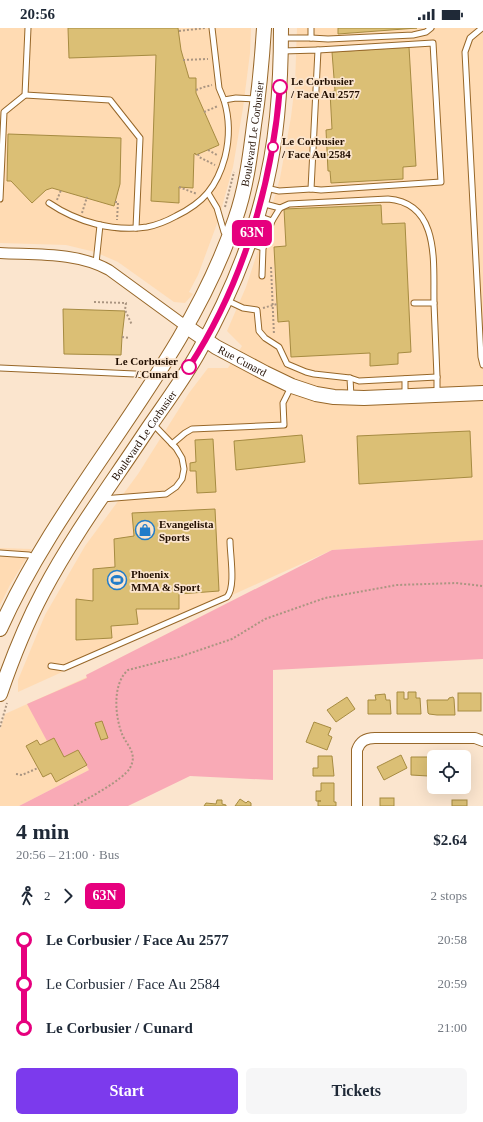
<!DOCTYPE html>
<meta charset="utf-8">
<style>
:root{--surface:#fff;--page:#f6f6f7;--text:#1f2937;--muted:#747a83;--accent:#7c3aed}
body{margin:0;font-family:Georgia,serif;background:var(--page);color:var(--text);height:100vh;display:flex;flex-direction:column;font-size:15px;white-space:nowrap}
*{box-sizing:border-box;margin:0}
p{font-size:13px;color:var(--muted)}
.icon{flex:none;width:22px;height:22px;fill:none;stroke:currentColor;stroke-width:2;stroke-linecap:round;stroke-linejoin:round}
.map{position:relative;height:778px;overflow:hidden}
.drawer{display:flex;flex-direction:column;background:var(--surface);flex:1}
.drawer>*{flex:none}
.badge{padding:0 8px;border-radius:6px;font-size:14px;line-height:26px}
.fabs{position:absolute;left:427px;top:722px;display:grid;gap:8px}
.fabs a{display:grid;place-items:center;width:44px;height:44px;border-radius:6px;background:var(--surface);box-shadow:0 4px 16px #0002;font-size:20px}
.map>.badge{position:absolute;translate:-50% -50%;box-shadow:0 0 0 2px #fff}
.legs{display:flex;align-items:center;gap:6px;height:44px;padding:0 16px;font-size:13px}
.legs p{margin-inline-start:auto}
.overview{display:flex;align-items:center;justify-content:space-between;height:68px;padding:0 16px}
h1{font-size:22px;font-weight:600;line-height:30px}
.action{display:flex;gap:8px;margin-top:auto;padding:8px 16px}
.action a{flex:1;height:46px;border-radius:6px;background:var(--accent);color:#fff;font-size:16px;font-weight:600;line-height:46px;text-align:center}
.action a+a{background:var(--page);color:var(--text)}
ul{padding:0 16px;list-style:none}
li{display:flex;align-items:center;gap:14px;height:44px;font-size:15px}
li i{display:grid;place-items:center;width:6px;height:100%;margin:0 5px;background:currentColor}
li i::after{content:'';width:10px;height:10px;margin:-5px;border:3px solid;border-radius:50%;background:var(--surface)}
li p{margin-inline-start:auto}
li:first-child i{background:linear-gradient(#0000 50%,currentColor 0)}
li:last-child i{background:linear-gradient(currentColor 50%,#0000 0)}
.status{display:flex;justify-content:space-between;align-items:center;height:28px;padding:0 20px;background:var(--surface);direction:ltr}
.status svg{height:11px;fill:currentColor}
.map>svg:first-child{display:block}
</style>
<div class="status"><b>20:56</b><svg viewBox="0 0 49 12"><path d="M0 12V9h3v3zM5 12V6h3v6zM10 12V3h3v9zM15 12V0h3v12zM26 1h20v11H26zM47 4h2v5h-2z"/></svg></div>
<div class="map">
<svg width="483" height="778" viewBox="0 0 483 778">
<rect width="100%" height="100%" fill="#fbe5ce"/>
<!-- built -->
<g fill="#ffdbb3">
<polygon points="0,0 251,0 250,25 243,80 233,139 218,193 198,247 189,264 193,266 185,275 174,274 118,234 95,224 66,217 0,215"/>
<polygon points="297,0 483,0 483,512 332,522 18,664 18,652 45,587 85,518 138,446 189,365 208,340 228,340 242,318 227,303 246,259 268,192 280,150 291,89 295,56"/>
<polygon points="0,520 32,521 10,557 0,577"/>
<polygon points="87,649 89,742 19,778 0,778 0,702 5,686"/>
</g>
<!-- green -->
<polygon fill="#f9aab6" points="483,512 483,631 273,642 273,752 190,748 128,778 19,778 89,742 78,722 64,729 54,710 47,713 27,676 87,650 86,647 332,522"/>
<!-- building -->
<g fill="#dbbf75" stroke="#a68b41">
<polygon points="68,0 178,0 181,22 189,50 196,50 196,65 219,117 196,127 195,125 194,126 193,160 179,159 179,175 151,173 156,27 69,30"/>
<polygon points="338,0 417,0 338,6"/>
<polygon points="409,19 416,138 403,139 403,151 331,155 330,143 328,143 326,102 332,101 330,64 335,63 332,24"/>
<polygon points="8,106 121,110 120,156 114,178 52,160 46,162 32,175 11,153 7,153"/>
<polygon points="381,177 382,196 405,195 411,324 398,325 398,336 370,338 370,325 291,329 289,293 278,294 277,276 274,219 286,218 284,181"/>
<polygon points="63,281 125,283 122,309 121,327 64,326"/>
<polygon points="470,403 472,449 359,456 357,408"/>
<polygon points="302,407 305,434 236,442 234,413"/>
<polygon points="213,411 216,464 197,465 196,443 190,443 190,435 196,434 195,412"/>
<polygon points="215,481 219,563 179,566 179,581 136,581 138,596 111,598 112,610 76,612 76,571 93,573 93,541 115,539 114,511 134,508 132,485"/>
<polygon points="397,664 404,664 404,671 408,671 408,664 416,664 416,670 420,670 421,686 397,686"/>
<rect x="458" y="665" width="23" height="18"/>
<polygon points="385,666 386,672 390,672 391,686 368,686 368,672 376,672 375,667"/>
<polygon points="347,669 355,681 336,694 327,682"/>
<polygon points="453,669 454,671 455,687 437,687 429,686 428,685 427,672 448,672 449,670"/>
<polygon points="102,693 108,710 101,712 95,695"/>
<polygon points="314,694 331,700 328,707 332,709 327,722 306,714"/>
<polygon points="54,710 64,729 78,722 87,737 56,754 51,745 43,749 26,718 37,712 40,717"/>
<polygon points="401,727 407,740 384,752 377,739"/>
<polygon points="318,728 332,728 334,748 313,748 313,740 318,740"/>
<polygon points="411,729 428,729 428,731 433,731 434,746 428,746 428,748 411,747"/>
<polygon points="464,731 467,731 467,747 464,746"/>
<polygon points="321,755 334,755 334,774 336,774 336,778 318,778 318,773 321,773 316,773 316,763 321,763"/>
<rect x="380" y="770" width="14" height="8"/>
<polygon points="240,771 246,775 248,773 251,775 251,778 235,778"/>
<polygon points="217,772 222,772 222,776 226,777 226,778 204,778 206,775 216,776"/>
<rect x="452" y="772" width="15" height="6"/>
</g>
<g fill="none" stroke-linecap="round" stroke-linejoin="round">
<!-- lane casing -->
<g stroke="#976729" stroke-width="7">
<g id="lane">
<polyline points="212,0 219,60 224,72 236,70 257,71"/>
<polyline points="482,0 470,10 465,24 481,329 483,337"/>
<polyline points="282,10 311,10 311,0"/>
<polyline points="311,10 328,11 413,7 426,4 431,0"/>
<polyline points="25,67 110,72 140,110 136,200"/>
<polyline points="266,160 279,163 311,161 318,22 282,23"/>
<polyline points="311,161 321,162 441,154 433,15 318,22"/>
<polyline points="208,165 217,180 224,204 248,215 263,220 272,193 258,188"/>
<polyline points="0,171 4,84 25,67 28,0"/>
<path d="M49,175C77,194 113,204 147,199C157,197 167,193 176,188C203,175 217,159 225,129C230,109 230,92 224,72"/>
<polyline points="261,175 280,180"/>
<path d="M272,193L280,180L289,176L388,171C441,175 433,237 434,275"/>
<polyline points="96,235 100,197"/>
<polyline points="262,248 263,220"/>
<polyline points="226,272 243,280 257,282 259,303 265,310 279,319 287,336 306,344 314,346 350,350 351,369"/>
<polyline points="414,275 434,275 437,349"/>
<polyline points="0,340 135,346 144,347 152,351"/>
<polyline points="350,350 359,353 437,349 437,365"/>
<polyline points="405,351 405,368"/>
<polyline points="172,416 185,405 192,401 284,397 283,375 291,359"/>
<polyline points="102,471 166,466 176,459 182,451 184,441 182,430 176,420 152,395"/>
<polyline points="0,525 29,527 36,530"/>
<path d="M51,638L64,640L227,569C236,559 230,527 230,513"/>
</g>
</g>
<!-- street casing -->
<g stroke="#976729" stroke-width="12">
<g id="street">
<path d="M0,225C35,227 77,224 109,242L187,299"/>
<path d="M357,778V722C360,713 366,710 375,710H475L483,713"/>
</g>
</g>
<!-- secondary casing -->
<g stroke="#976729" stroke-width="16">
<g id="secondary">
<path id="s1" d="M187,299L216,319L265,345L292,358L316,366L334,369L364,370L483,365"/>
<path id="s2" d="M0,601C64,457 184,343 235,192C246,161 250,129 254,97C259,65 262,32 264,0"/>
<path id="s3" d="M0,666C12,631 26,596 43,564C73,507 112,455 147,402C164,377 183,352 198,325C239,253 269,172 277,89C280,59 281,30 281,0"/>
</g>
</g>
<!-- path -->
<g stroke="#aa9581" stroke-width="2" stroke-dasharray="2 2" stroke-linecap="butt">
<polyline points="179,3 205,0"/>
<polyline points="183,32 208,31"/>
<polyline points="196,62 204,59 212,57"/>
<polyline points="204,84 218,78"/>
<polyline points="208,122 217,127"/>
<polyline points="198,126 199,129 215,137"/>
<polyline points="179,159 197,166"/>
<polyline points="57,172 61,162"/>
<polyline points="115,174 118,174 117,192"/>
<polyline points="225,179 234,144"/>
<polyline points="82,185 87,169"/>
<polyline points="271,239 274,307"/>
<polyline points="94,274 126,275 125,282 132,297"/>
<polyline points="263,280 277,276"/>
<polyline points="122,309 129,310"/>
<polyline points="0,699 7,675"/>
<polyline points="16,746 22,747 38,740"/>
<path d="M74,778C87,771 123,752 130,740C138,725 127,718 122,706C115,688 112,656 128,642L179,629L232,611L265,591L325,570L397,557L456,555L483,558"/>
</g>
<!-- lane -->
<use href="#lane" stroke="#fff" stroke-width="5"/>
<!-- street -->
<use href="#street" stroke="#fff" stroke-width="10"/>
<!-- secondary -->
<use href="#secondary" stroke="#fff" stroke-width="14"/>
</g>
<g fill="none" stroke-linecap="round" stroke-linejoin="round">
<!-- line-1 casing -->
<g stroke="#fff" stroke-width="9">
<path id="line-1" d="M189,339C243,256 272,157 280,59"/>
</g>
<!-- line-1 -->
<use href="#line-1" stroke="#e6007e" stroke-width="6"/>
</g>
<!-- icons -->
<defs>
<g id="shop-ring" transform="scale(1)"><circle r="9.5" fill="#fbe5ce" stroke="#217cc9" stroke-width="1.5"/><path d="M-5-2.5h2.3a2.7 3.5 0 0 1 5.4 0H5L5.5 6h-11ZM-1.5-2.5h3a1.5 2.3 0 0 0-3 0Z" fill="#217cc9"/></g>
<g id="stadium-ring" transform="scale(1)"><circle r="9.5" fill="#fbe5ce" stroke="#217cc9" stroke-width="1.5"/><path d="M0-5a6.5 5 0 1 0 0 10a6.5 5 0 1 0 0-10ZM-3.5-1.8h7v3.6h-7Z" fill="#217cc9"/></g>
</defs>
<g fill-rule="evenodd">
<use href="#shop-ring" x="145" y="502"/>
<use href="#stadium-ring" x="117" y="552"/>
</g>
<!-- markers -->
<g fill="#fff" stroke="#e6007e" stroke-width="2">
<circle cx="280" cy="59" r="7"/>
<circle cx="273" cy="119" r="5"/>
<circle cx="189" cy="339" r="7"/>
</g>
<g text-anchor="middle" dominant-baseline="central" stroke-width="3.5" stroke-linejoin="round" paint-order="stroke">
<!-- stop labels -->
<g font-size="11" font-weight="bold" fill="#210e00" stroke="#fbe5ce" text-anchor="start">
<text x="291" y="53">Le Corbusier<tspan x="291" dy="13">/ Face Au 2577</tspan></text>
<text x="282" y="113">Le Corbusier<tspan x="282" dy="13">/ Face Au 2584</tspan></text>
<text x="178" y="333" text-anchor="end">Le Corbusier<tspan x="178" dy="13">/ Cunard</tspan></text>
</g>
<!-- street labels -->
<g font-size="11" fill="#210e00" stroke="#fbe5ce">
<text stroke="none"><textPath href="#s2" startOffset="561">Boulevard Le Corbusier</textPath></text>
<text stroke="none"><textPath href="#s1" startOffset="65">Rue Cunard</textPath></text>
<text stroke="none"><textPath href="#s3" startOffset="297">Boulevard Le Corbusier</textPath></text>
</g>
<!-- poi labels -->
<g font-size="11" font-weight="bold" fill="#210e00" stroke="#fbe5ce" text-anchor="start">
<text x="159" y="496">Evangelista<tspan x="159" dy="13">Sports</tspan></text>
<text x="131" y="546">Phoenix<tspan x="131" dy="13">MMA &amp; Sport</tspan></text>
</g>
</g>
</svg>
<div class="fabs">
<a><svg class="icon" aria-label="locate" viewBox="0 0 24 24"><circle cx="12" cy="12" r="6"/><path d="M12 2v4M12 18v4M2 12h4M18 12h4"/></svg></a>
</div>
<b class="badge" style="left:252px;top:205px;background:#e6007e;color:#fff">63N</b>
</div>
<section class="drawer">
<div class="overview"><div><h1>4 min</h1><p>20:56 – 21:00 · Bus</p></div><b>$2.64</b></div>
<div class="legs"><svg class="icon" aria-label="walk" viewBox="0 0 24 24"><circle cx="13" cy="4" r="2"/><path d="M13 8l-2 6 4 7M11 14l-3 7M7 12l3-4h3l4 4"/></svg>2<svg class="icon" aria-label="forward" viewBox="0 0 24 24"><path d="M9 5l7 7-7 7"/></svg><b class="badge" style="background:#e6007e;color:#fff">63N</b><p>2 stops</p></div>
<ul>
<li><i style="color:#e6007e"></i><b>Le Corbusier / Face Au 2577</b><p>20:58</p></li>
<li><i style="color:#e6007e"></i><span>Le Corbusier / Face Au 2584</span><p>20:59</p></li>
<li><i style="color:#e6007e"></i><b>Le Corbusier / Cunard</b><p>21:00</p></li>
</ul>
<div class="action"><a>Start</a><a>Tickets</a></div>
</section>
